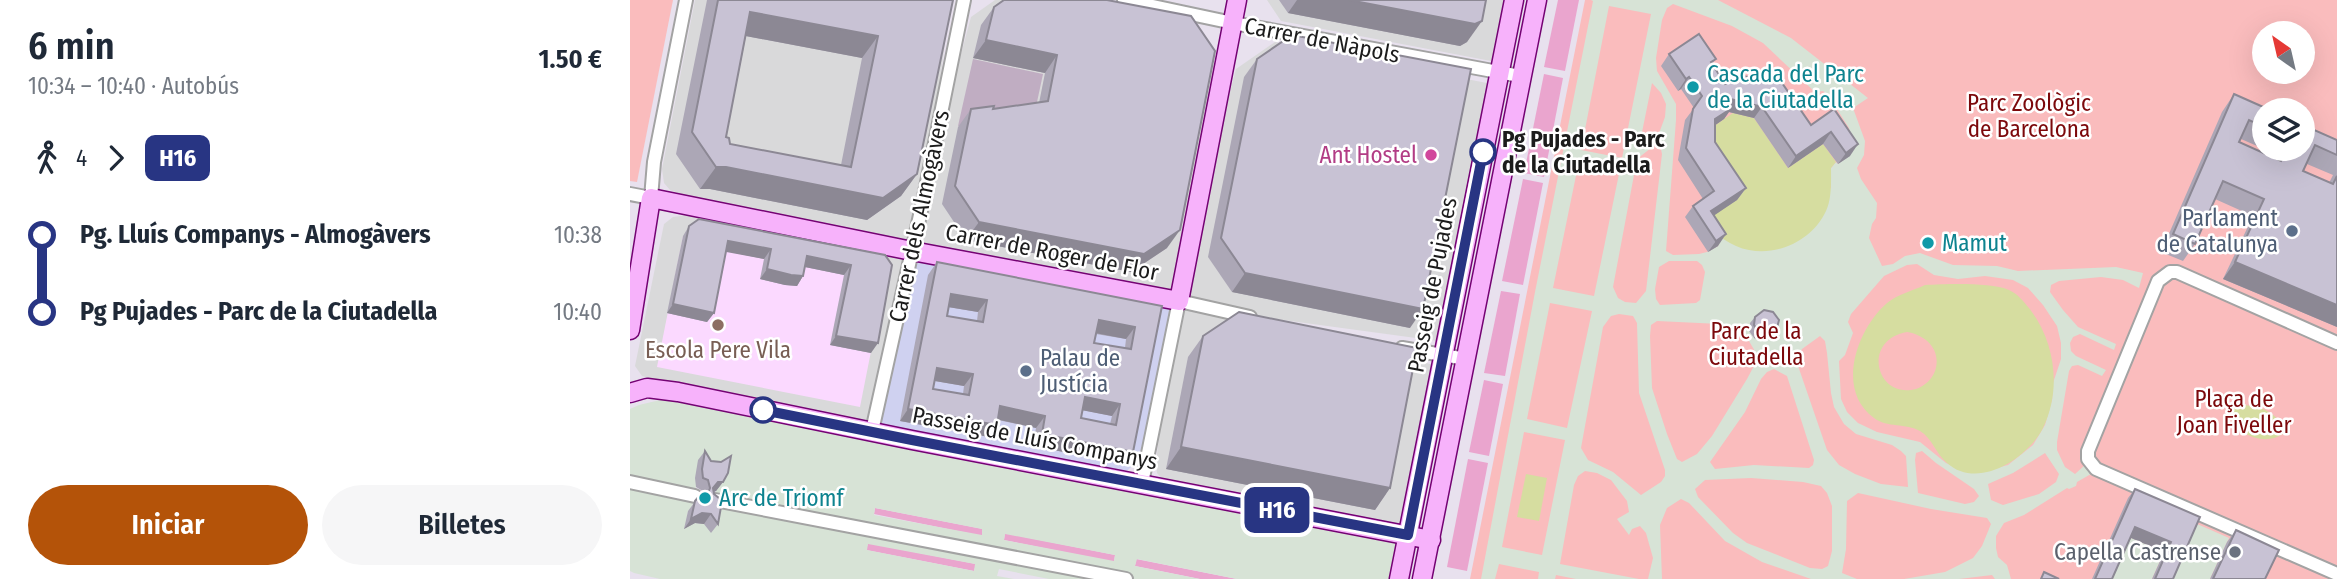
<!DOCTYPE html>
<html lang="es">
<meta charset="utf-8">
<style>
:root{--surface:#fff;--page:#f6f6f7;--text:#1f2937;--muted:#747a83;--accent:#b45309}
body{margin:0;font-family:"Fira Sans Condensed",sans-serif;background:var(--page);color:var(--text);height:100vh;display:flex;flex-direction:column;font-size:26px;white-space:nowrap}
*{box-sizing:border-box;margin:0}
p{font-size:23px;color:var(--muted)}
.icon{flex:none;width:38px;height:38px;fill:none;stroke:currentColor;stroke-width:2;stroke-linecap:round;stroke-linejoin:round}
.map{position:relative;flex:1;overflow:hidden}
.sheet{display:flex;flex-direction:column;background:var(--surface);width:630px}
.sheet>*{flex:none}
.badge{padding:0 14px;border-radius:10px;font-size:24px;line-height:46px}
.needle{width:46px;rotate:326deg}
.buttons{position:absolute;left:1622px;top:21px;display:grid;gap:14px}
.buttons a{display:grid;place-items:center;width:63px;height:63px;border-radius:50%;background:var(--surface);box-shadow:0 7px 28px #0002;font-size:35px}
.map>.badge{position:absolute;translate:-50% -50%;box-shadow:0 0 0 4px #fff}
.legs{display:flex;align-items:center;gap:10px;height:77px;padding:0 28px;font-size:23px}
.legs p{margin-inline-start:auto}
.head{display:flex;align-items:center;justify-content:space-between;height:119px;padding:0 28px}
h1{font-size:38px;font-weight:600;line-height:52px}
.button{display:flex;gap:14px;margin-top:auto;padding:14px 28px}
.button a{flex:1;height:80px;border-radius:42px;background:var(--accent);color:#fff;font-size:28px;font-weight:600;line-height:80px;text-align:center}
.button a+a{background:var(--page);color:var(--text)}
ul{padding:0 28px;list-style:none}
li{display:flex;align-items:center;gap:24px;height:77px;font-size:26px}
li i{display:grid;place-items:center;width:10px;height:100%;margin:0 9px;background:currentColor}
li i::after{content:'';width:18px;height:18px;margin:-9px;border:5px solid;border-radius:50%;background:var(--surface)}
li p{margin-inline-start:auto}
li:first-child i{background:linear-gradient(#0000 50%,currentColor 0)}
li:last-child i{background:linear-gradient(currentColor 50%,#0000 0)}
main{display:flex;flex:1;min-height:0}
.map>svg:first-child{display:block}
</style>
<main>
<section class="sheet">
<div class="head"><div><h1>6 min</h1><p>10:34 – 10:40 · Autobús</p></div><b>1.50 €</b></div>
<div class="legs"><svg class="icon" aria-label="walk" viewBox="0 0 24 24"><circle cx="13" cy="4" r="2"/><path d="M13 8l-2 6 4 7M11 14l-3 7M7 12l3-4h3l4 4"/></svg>4<svg class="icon" aria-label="forward" viewBox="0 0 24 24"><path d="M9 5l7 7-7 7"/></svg><b class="badge" style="background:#283583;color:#fff">H16</b></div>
<ul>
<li><i style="color:#283583"></i><b>Pg. Lluís Companys - Almogàvers</b><p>10:38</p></li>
<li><i style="color:#283583"></i><b>Pg Pujades - Parc de la Ciutadella</b><p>10:40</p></li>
</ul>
<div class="button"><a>Iniciar</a><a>Billetes</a></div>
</section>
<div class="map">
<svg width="1707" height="579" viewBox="0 0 1707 579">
<rect width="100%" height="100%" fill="#e8e1ee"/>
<!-- residential -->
<g fill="#d9d9da">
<polygon points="65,0 311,0 319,12 297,180 341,17 365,0 436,0 553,23 584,65 561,239 606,69 645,42 857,83 860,86 808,341 608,314 804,365 776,521 769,524 531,478 527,473 526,462 539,352 242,431 131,409 12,376 5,366 34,224 43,217 58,215 218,238 48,193 40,190 34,183 32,169"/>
<polygon points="637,0 880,0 867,57 861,61 651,21"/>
</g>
<!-- commercial -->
<polygon fill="#cfd1f0" points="282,251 549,301 539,352 508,459 504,464 498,470 492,471 282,440 242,431"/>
<!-- education -->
<polygon fill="#fbd9ff" points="53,236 256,275 230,407 27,367"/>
<!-- construction -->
<polygon fill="#c0adc2" points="343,59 413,74 404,116 328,126"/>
<!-- grass -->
<g fill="#eaa5ce">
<polygon points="928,0 949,0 935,71 914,67"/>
<polygon points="914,74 933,78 914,177 894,173"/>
<polygon points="893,179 913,183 893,285 872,281"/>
<polygon points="871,291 890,294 875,376 854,373"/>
<polygon points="854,380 873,384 859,456 839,452"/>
<polygon points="838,459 858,463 837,571 817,567"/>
<polygon points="245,508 353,529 352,536 244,514"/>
<polygon points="375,533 485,555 484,562 374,540"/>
<polygon points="238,543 346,564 344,571 236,550"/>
<polygon points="506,559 607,579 570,579 505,566"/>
</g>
<!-- park -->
<g fill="#fabcbd" fill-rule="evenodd">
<polygon points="0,0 43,0 7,182 0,181"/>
<path d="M955,0H1707V579H840ZM1634,33H1673V72H1634ZM1634,110H1673V149H1634Z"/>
</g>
<!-- plaza -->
<g fill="#d7e3d6" fill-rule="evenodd">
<path d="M961,0H1088L1161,38L1238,98L1223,108L1235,141L1234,155L1227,168L1231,179L1247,203L1246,218L1242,224L1239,238L1252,266L1263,264L1275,256L1290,253L1323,265L1367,266L1388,271L1486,267L1513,273L1509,288L1493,280L1471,277L1429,281L1421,285L1420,292L1433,310L1448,327L1486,344L1484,350L1450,334L1443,337L1440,343L1441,351L1446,356L1476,370L1472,376L1448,365L1442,366L1439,371L1427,442V450L1435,467L1445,474L1455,465L1461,474L1447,482L1446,486L1439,489L1437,488L1394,515L1374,523L1366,536V548L1368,557L1377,565L1381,579H1365L1362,575L1329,579H1274L1315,572L1343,558L1352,546L1361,524L1357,518L1301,509L1228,493L1217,501L1216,549L1212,573L1227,579H1181L1132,562L1095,541L1059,503L1051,499L1037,508L1030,525L1032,579H1018L1023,558L1016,533L1010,526L1002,529L999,535L987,519L999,512L997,501L981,480L967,473L955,471L948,476L944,485L930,564L1009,579H946L926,575L925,579H908L909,572L869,564L865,579H851L905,292L963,1ZM1043,4L1102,26L1133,43L1185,92L1193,91L1198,95L1219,128L1222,146L1208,164L1206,162L1201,168V188L1091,238L1088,246L1077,252L1069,254L1043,255L1036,251L1046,120V104L1027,71L1026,58L1032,20L1037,8ZM979,6L1021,14L992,158L951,150ZM1022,83L1031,93L1036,104L1035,117L1028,136L1010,142ZM1026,144L1030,145L1032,154L1016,291L1006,303L995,302L988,298L983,287L1007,159ZM949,161L990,169L964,296L923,288ZM1039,261H1067L1072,265L1075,272L1070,300L1066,303L1030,305L1026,299L1025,289L1029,267ZM1287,264L1304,275L1328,279L1355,276L1383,280L1398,288L1413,305L1427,326L1431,343V359L1423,383L1422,400L1415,425L1403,445L1378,465L1355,471L1336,472L1316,463L1290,442L1247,432L1228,423L1217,412L1211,399L1209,361L1215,355L1223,333L1218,322L1221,314L1254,276L1277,265ZM920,303L962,311L937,428L897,419ZM989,314L1003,316L1007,323L1009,393L1035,470V476L1031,482L1011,495L983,472L958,460L951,448L973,327L981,316ZM1027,321L1090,324L1104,328L1119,341L1126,353V362L1117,379L1082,436L1067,454L1052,462L1047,459L1037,434L1022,388L1020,336L1021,325ZM1190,336L1195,341L1197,353L1201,393L1204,407L1214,424L1226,434L1262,445L1271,451L1276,456L1278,487L1251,484L1225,474L1209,465L1197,450L1166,360L1172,349ZM1144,369L1157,376L1184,460L1183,465L1179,468L1124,465L1085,469L1080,462L1115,412L1131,379L1137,372ZM894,432L935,440L912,555L872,547ZM1292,451L1306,463L1344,489L1349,496L1344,502L1335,504L1288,493L1285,460L1286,453ZM1415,453L1429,474L1426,482L1409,494L1373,505L1361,500L1358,484L1383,473ZM1121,478L1173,482L1191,486L1197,493L1202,506V551L1198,566L1192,569L1180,568L1117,543L1103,533L1068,497L1065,489L1075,480Z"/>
<path d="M30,400L49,401L768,542L765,579H607L507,559L505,566L570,579H419L369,569L367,576L384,579H30L4,573L0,571V409L9,405ZM67,481L87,485L82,513L75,524L56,522L58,511L62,509ZM245,508L352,529V535L244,515ZM375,534L485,555L484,561L374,540ZM238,544L345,564L344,571L237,550Z"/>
<polygon points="1565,523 1599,538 1580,579 1541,579"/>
<polygon points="1499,537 1534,552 1522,579 1480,579"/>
</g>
<!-- water -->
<g fill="#d6dda0" fill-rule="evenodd">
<path d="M1103,113L1124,118L1158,168L1193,144L1206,162L1201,168C1201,181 1202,198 1196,211C1183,239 1150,256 1119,250C1101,247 1086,234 1073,223L1077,131Z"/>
<path d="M1295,285C1317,284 1360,282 1379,290C1388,294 1393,301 1399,308C1425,341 1432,389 1413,428C1398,458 1348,491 1317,463C1306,454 1302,438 1290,431C1276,423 1257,428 1244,418C1205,390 1227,329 1257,303C1268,294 1282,291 1295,285ZM1277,332C1296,335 1312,350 1305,371C1302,379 1295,386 1286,389C1246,400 1231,340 1277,332Z"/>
<path d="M1613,405C1631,406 1652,414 1653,434C1633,447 1605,434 1598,412L1606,406Z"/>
<polygon points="896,474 917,478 909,521 887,517"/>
</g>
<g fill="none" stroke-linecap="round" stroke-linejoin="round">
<!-- street casing -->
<g stroke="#a3a3a3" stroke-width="16">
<g id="street">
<polyline points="494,0 603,23 890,76"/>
<polyline points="0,194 21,198 24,162 56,0"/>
<polyline points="1707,343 1547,272 1540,272 1528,281 1458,451 1458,459 1466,469 1707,574"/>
<polyline points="772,348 836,359"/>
<polyline points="242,431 294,197 334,0"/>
<polyline points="0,482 65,496"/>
<polyline points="512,483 549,301 620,317"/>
<polyline points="85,500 496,579"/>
</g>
</g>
<!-- secondary casing -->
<g stroke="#740273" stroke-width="21">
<g id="secondary">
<polyline points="0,330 21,198 282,251 549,301 607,0"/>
<polyline points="0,393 17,388 48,392 282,440 801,540"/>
<polyline points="769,579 884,0"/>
<polyline points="792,579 907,0"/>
</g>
</g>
<!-- street -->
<use href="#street" stroke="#fff" stroke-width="12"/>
<!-- secondary -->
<use href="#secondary" stroke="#f7b2fb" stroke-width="18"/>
</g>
<!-- wall -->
<g fill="#aca7b6" fill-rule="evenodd">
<path d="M77,0H323L287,174L271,196L237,220L80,189H70L46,154ZM116,36L232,58L211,165L100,144L96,137Z"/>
<polygon points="477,0 537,248 501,272 336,240 312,204 328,127 341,109 363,109 409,103 415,73 343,58 351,25 364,7"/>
<polygon points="649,0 856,0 837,42 830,46 658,13"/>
<polygon points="1039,54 1086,59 1082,64 1095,84 1181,125 1204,109 1220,156 1208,164 1193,144 1158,168 1124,118 1099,112 1094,119 1085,125 1085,142 1116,188 1107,200 1084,215 1088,246 1078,252 1055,217 1063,206 1073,199 1048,160 1055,120 1064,108 1051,89 1048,91 1031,66"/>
<polygon points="627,59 780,328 602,292 578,257 614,77"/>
<path d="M1604,94L1634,110V149H1673V125L1707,140V327L1593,279L1623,216L1585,199L1565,244L1553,261L1531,252L1592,112ZM1611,139L1648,155L1646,158L1609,142ZM1677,164L1703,175L1699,183L1673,171Z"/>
<polygon points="59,226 255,255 241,353 200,345 214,275 175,267 173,276 167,286 155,285 130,279 134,259 96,251 84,313 77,322 37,313 53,236"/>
<path d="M307,262L532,306L503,452L495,464L403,446L406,428L368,420L359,437L270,421L298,275ZM318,307L348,312L347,321L317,316ZM466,334L496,339L495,348L464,343ZM305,381L334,386L333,394L303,389ZM452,410L482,416L480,424L451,418Z"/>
<polygon points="1125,317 1142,335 1132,341 1124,338 1119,331 1120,323"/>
<polygon points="573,336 760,488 745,510 536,469 558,357"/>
<polygon points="75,451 93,482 86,491 84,492 88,524 81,533 74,524 65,523 54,529 58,511 70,495 73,494 71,490 66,487 65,478 68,460"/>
<polygon points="1505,489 1570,517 1543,579 1522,579 1534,552 1501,538 1482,579 1462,579 1498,498"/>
<polygon points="1606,530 1635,579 1580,579 1597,542"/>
</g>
<!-- shaded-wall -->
<g fill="#8c8894">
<polygon points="667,0 719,0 852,21 837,42 830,46 658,13"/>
<polygon points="120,12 248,36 232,58 105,34"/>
<polygon points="356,40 427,55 415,73 343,58"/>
<polygon points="1059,77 1051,89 1048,91 1056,79"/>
<polygon points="1101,99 1132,107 1124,118 1099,112 1094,119 1077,131"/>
<polygon points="1201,132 1193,144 1158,168 1166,156"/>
<polygon points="1228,144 1220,156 1208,164 1216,153"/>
<polygon points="86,167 287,174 271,196 237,220 80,189 70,189"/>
<polygon points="1116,188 1107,200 1073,223 1081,211"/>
<polygon points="349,222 550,230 537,248 501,272 336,240"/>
<polygon points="1096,234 1088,246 1078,252 1086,241"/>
<polygon points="98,241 141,249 134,259 91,251"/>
<polygon points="177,256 221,265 214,275 170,266"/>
<polygon points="1605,262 1707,305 1707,327 1593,279"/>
<polygon points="137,269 173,276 167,286 155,285 130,279"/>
<polygon points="615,273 793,309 780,328 602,292"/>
<polygon points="321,294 357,300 348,312 312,306"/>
<polygon points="43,304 84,313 77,322 37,313"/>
<polygon points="469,320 505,327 496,339 460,332"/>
<polygon points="1147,328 1142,335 1132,341 1124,338 1129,332"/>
<polygon points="206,336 248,343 241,353 200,345"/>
<polygon points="307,368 343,374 334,386 299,380"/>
<polygon points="455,397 490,404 482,416 446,409"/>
<polygon points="370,406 415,416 406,428 361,418"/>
<polygon points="278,409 367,425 359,437 270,421"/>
<polygon points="412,434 503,452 495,464 403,446"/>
<polygon points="551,447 760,488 745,510 536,469"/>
<polygon points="88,482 93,482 86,491 82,492 77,498"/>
<polygon points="72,513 81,514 74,524 65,523 54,529 61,519"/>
<polygon points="1505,527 1541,542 1534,552 1499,537"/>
</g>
<!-- building -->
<g fill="#c8c2d4" stroke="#8c8894" stroke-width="2" fill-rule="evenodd">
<path d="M88,0H323L287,174L253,198L96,167H86L62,132ZM120,12L248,36L221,167L100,144L99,138L96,137Z"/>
<polygon points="374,0 477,0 561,16 585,51 550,230 514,254 349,222 325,186 341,109 364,106 363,109 418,101 427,55 356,40 364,7"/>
<polygon points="719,0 856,0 852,21 845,24"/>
<polygon points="1069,34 1086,59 1081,62 1095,84 1113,76 1152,83 1181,125 1204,109 1228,144 1216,153 1201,132 1166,156 1132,107 1101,99 1102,108 1085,119 1085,142 1116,188 1081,211 1096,234 1086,241 1063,206 1084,191 1056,148 1063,109 1072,96 1059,77 1056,79 1039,54"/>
<polygon points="662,35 841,69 793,309 615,273 591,238 627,59"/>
<polygon points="1604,94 1640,110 1634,110 1634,127 1619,120 1609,142 1651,161 1656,149 1673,149 1673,125 1707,140 1707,155 1685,145 1673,171 1703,184 1707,176 1707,305 1605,262 1634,199 1593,181 1565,244 1543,234"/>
<polygon points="69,219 255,255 262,265 248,343 206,336 221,265 177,256 173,276 161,275 137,269 141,249 98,241 84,313 43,304 59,226"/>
<path d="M307,262L532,306L503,452L412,434L415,416L370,406L367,425L278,409ZM321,294L357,300L353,322L317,316ZM469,320L505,327L501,349L464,343ZM307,368L343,374L339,395L303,389ZM455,397L490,404L486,425L451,418Z"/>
<polygon points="1134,310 1143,312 1149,320 1147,328 1137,334 1129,332 1124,325 1125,317"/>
<polygon points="609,312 787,348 760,488 551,447 573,336"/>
<polygon points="75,451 81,461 91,462 101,456 98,473 93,482 88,482 83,488 84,494 90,499 89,504 91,507 88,524 81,514 72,513 61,519 65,501 70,495 78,493 80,488 78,480 73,478 72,469"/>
<polygon points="1505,489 1570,517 1543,579 1525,579 1541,542 1505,527 1482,579 1465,579"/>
<polygon points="1606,530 1649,550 1635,579 1583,579"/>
<polygon points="1414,572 1429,579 1411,579"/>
</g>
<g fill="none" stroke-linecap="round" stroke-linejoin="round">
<!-- line-1 casing -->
<g stroke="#fff" stroke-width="16">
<polyline id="line-1" points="133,410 282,440 778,535 853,152"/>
</g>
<!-- line-1 -->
<use href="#line-1" stroke="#283583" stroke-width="10"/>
</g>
<!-- markers -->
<g fill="#0f9aa8" stroke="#fff" stroke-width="2.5">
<circle cx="1063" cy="87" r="7"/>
<circle cx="1298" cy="243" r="7"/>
<circle cx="75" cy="498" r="7"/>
</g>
<g fill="#fff" stroke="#283583" stroke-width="3.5">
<circle cx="853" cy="152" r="12"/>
<circle cx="133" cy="410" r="12"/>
</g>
<circle fill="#d1479c" stroke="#fff" stroke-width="2.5" cx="801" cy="155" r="7"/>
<g fill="#5c6f8a" stroke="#fff" stroke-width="2.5">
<circle cx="1662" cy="231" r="7"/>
<circle cx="396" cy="371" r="7"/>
</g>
<circle fill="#8d6e63" stroke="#fff" stroke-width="2.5" cx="88" cy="325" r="7"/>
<circle fill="#6b7280" stroke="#fff" stroke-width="2.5" cx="1605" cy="552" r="7"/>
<g text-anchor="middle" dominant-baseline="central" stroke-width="5" stroke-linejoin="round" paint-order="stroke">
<!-- street labels -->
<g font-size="23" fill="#1c1c1c" stroke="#fff">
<text transform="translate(692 40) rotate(11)">Carrer de Nàpols</text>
<text transform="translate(289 216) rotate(-78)">Carrer dels Almogàvers</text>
<text transform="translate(422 252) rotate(11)">Carrer de Roger de Flor</text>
<text transform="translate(802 285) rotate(-79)">Passeig de Pujades</text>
<text transform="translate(405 438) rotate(11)">Passeig de Lluís Companys</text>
</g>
<!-- culture labels -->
<g font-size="23" fill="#0d838f" stroke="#fff" text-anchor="start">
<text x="1077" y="74">Cascada del Parc<tspan x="1077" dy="26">de la Ciutadella</tspan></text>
<text x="1312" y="243">Mamut</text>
<text x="89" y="498">Arc de Triomf</text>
</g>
<!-- park labels -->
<g font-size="23" fill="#7c080b" stroke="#fff">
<text x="1399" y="103">Parc Zoològic<tspan x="1399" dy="26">de Barcelona</tspan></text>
<text x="1126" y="331">Parc de la<tspan x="1126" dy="26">Ciutadella</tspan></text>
<text x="1604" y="399">Plaça de<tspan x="1604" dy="26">Joan Fiveller</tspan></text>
</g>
<!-- stop labels -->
<g font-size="23" font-weight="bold" fill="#1c1c1c" stroke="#fff" text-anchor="start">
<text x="872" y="139">Pg Pujades - Parc<tspan x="872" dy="26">de la Ciutadella</tspan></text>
</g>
<!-- hotel labels -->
<g font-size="23" fill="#b23c85" stroke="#fff" text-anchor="end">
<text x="787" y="155">Ant Hostel</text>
</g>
<!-- service labels -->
<g font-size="23" fill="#4e5e75" stroke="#fff" text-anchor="end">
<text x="1648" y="218">Parlament<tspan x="1648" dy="26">de Catalunya</tspan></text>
<text x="410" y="358" text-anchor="start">Palau de<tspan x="410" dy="26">Justícia</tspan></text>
</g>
<!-- education labels -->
<g font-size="23" fill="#785e54" stroke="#fff">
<text x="88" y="350">Escola Pere Vila</text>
</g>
<!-- worship labels -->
<g font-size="23" fill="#5b616d" stroke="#fff" text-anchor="end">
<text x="1591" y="552">Capella Castrense</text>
</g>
</g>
</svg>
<div class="buttons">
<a><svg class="needle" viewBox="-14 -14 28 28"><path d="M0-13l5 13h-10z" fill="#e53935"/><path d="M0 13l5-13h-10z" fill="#747a83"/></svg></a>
<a><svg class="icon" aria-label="layers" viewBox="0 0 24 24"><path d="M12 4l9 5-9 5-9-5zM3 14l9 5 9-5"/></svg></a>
</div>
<b class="badge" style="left:647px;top:510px;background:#283583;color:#fff">H16</b>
</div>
</main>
